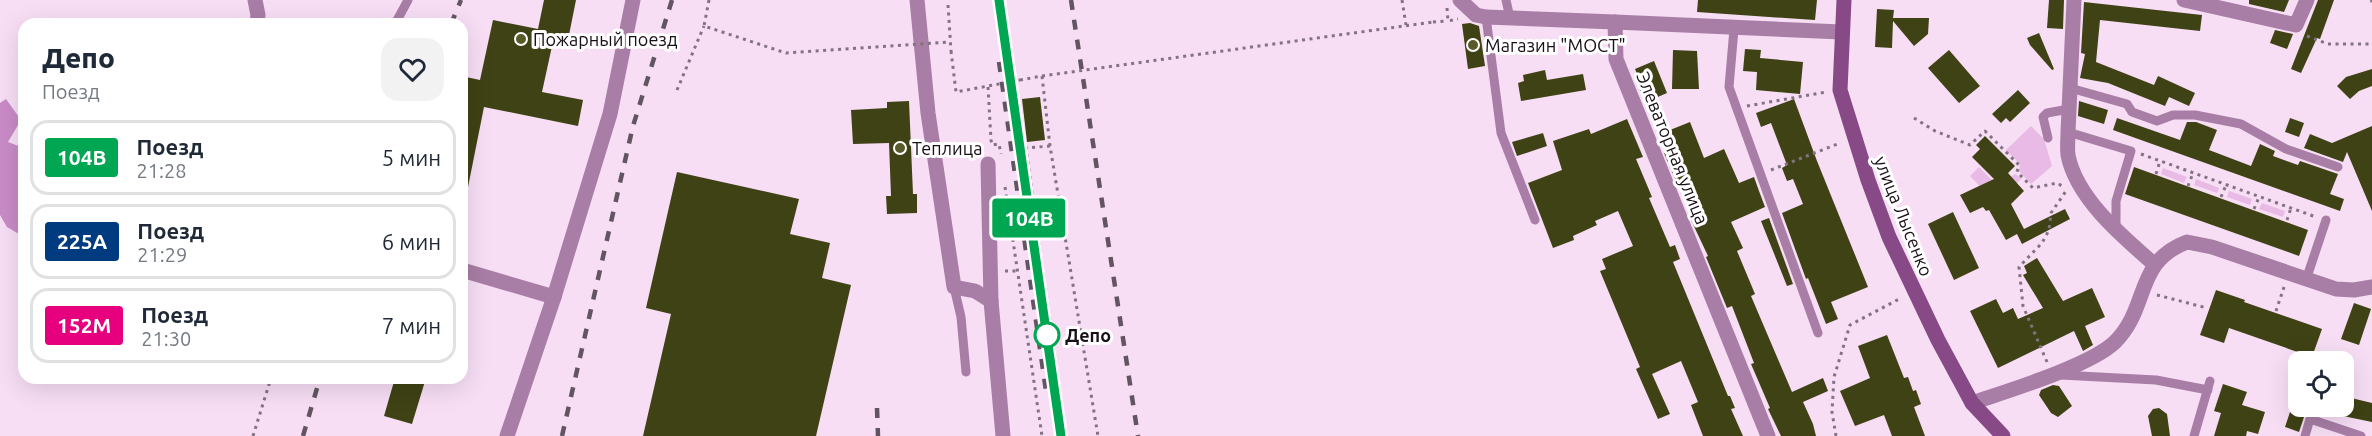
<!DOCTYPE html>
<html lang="ru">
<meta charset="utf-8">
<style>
:root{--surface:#fff;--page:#f2f2f3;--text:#1f2937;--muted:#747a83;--line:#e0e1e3}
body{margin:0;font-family:Ubuntu,sans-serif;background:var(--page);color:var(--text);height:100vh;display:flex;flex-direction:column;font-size:22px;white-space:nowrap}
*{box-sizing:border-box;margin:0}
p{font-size:20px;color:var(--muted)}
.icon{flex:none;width:33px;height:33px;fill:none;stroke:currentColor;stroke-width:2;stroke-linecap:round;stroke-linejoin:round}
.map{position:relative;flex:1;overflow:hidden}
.drawer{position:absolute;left:18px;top:18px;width:450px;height:366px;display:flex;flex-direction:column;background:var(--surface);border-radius:18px;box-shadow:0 6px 24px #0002}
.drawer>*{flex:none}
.badge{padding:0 12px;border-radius:4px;font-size:21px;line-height:39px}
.tools{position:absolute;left:2288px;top:351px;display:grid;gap:12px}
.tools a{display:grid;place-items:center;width:66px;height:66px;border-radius:12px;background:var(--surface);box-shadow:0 6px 24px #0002;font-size:30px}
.map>.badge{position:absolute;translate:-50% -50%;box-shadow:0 0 0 3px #fff}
.round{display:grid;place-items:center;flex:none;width:63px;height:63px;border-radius:18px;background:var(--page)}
.overview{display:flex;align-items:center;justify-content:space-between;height:102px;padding:0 24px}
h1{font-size:28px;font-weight:800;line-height:45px}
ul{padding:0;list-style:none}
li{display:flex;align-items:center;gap:18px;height:75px;margin:0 12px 9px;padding:0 12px;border:3px solid var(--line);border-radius:18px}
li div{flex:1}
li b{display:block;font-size:22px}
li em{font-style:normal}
li .badge{min-width:66px;font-weight:700;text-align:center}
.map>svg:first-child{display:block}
</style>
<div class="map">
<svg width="2372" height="436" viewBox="0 0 2372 436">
<rect width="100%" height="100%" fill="#f7def5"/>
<!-- green -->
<g fill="#e8bae5">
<polygon points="2031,126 2044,139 2052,166 2031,184 2019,171 2020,164 2006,150"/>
<polygon points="1979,167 1996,184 2016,174 2021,179 2005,195 1989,196 1970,176"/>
<polygon points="2163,168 2187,177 2184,183 2161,174"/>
<polygon points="2196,179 2219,188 2217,193 2194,185"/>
<polygon points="2229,191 2252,199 2250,205 2227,197"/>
<polygon points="2262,203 2285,211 2283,217 2259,209"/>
</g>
<!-- forest -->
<polygon fill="#c98bc7" points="6,99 21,120 8,142 21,147 24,176 24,237 7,227 0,215 0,103"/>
<!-- building -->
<g fill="#3f4214">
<polygon points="544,0 576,0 568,40 554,37 542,92 583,100 578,126 484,107 468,187 462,187 462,100 466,77 480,80 493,20 538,29"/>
<polygon points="1698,0 1817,0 1815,20 1697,12"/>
<polygon points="2049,0 2064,0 2063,29 2047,28"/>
<polygon points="2249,0 2289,0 2284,12 2249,4"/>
<polygon points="2318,0 2334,0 2320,39 2317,38 2301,73 2291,69"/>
<polygon points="2084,2 2202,15 2200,31 2100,20 2096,62 2154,85 2158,76 2195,93 2189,106 2169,97 2165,106 2108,83 2080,78 2085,54 2081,53"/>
<polygon points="1877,9 1894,10 1893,18 1929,18 1928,34 1914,46 1893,21 1892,48 1875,47"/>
<polygon points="1470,23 1479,26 1485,66 1468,69 1462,24"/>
<polygon points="2275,30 2293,34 2287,49 2270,43"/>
<polygon points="2039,33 2054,69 2052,70 2030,45 2027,38"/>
<polygon points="1745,49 1761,50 1760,58 1803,62 1800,94 1756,90 1757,72 1743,71"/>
<polygon points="1673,50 1697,51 1699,89 1672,89"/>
<polygon points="1949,50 1980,86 1959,103 1928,68"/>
<polygon points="1654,61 1667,93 1646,102 1639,88 1642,86 1635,69"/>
<polygon points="2372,69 2372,86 2359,91 2350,99 2337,86 2346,77"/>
<polygon points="1545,70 1547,80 1583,74 1586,90 1521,101 1518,83 1524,81 1523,75"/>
<polygon points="2018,90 2030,103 2010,122 2006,118 2001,123 1992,114"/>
<polygon points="1040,97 1045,140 1027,142 1022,99"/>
<polygon points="1794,99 1817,161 1868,287 1831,302 1838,319 1826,324 1808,278 1806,279 1782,213 1803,204 1793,179 1787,181 1782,168 1787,165 1771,123 1761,127 1756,113"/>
<polygon points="909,101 913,194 917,194 917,213 887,214 886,196 891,196 889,143 853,144 851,110 887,108 887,102"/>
<polygon points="2079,101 2108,110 2104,124 2078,116"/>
<polygon points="2117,118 2180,140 2187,122 2196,122 2217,130 2209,150 2251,166 2260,144 2275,151 2273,156 2298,165 2300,161 2338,174 2330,194 2344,199 2340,211 2113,130"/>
<polygon points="2290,118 2304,123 2299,137 2285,132"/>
<polygon points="1627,119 1643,157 1636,159 1652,197 1649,198 1670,247 1675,245 1680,259 1673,262 1728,396 1730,396 1735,408 1731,409 1743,436 1703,436 1691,405 1698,402 1681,361 1652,374 1670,414 1658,419 1636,369 1640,367 1600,271 1606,269 1602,259 1633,246 1618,211 1595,221 1597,225 1573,236 1574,240 1553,248 1528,183 1562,170 1553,141 1589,129 1591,134"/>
<polygon points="1690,122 1704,158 1724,149 1739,183 1754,177 1759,191 1765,207 1731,222 1743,248 1737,251 1755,294 1751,296 1792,392 1823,378 1828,391 1803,402 1813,424 1816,436 1781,436 1768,409 1770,408 1751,364 1754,363 1732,306 1727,308 1706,257 1708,256 1691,220 1695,219 1681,187 1679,188 1664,153 1667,151 1660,134"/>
<polygon points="2372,126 2372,211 2347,152 2343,162 2304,148 2310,134 2332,143"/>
<polygon points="1543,133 1547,146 1517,156 1512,142"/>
<polygon points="1985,136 2015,166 2008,173 2024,191 2011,204 2024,229 2065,209 2070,219 2022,244 2017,234 2006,240 1989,210 1986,211 1983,207 1970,213 1960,195 1994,179 1972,157 1980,149 1976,145"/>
<polygon points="2134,167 2308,230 2299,256 2125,194"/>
<polygon points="677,172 799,199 790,234 830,243 822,278 851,285 816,436 643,436 671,314 646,308"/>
<polygon points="1953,212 1979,268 1954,280 1928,224"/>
<polygon points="1769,218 1793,284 1787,286 1761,221"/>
<polygon points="2037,258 2063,301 2092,288 2105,317 2085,326 2093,345 2083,351 2074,331 1998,368 1970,311 1996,299 2003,313 2013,308 2018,319 2043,308 2023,275 2027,273 2024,266"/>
<polygon points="2216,290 2245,300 2244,302 2322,329 2312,357 2229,328 2224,343 2200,335"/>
<polygon points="2354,303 2371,309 2359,345 2341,339"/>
<polygon points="1887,335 1904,378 1908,377 1913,391 1916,390 1921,404 1914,407 1925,436 1892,436 1884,415 1855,426 1840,391 1870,378 1858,346"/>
<polygon points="395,378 426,378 412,424 384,416"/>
<polygon points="2223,384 2247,392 2242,405 2265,412 2258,434 2247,431 2246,436 2214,436 2221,413 2214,411"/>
<polygon points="2053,385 2059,386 2072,406 2058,417 2051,413 2039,395 2041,390"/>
<polygon points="2343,396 2372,403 2372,422 2343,416"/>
<polygon points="2292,406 2310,406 2309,412 2304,417 2299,432 2285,427"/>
<polygon points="2159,408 2167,414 2170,436 2152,436 2148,416 2153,409"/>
</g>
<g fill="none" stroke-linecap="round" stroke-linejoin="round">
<!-- path -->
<g stroke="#837382" stroke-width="3" stroke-dasharray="3 4.5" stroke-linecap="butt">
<polyline points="1402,0 1406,25"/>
<polyline points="2371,0 2372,2"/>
<polyline points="948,5 951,51"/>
<polyline points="1447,8 1448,21 1458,19"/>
<polyline points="1433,22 1448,21"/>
<polyline points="2307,36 2328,44 2372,44"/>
<polyline points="1020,80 1042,76 1050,146 1098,436"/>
<polyline points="988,87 991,140 992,145 999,144 1001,154"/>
<polyline points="677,90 704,26"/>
<polyline points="1747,106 1826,92"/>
<polyline points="1914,118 1935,131 1970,145 1985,131 2019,165 2017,172 2033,188 2057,183 2062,186"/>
<polyline points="1050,146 1026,148 1066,436"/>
<polyline points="2141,154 2316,217"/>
<polyline points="1771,170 1840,143"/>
<polyline points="2156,174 2160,161"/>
<polyline points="2188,186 2193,173"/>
<polyline points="1005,187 1042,436"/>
<polyline points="2221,197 2226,185"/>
<polyline points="2254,209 2259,197"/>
<polyline points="2287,220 2291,208"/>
<polyline points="1005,271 1018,271"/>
<polyline points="2157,295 2207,308"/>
<polyline points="2276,311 2284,287"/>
<polyline points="2047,362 2023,306 2019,267 2042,243 2049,230 2051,213 2066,191"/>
<polyline points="253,436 271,378"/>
<polyline points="1836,436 1832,412 1834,377 1850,325 1901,298"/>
</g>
<!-- lane -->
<g stroke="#a87ea6" stroke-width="9">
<polyline points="1506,0 1510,18"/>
<polyline points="1486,17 1501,133 1535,220"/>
<polyline points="395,24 408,0"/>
<polyline points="1734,29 1729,87 1818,333"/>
<polyline points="2070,88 2127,104 2132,112 2157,121 2173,115 2195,115 2241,124 2286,149 2338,167"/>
<polyline points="2068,132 2131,151 2116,201 2116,230"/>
<polyline points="2048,138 2043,117 2047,113 2069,109"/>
<polyline points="2306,280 2326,220"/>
<polyline points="954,287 961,317 966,372"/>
<polyline points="2061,375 2156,380 2208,390"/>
<polyline points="2194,436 2210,381"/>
<polyline points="2305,436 2310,419 2361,436"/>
</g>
<!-- street -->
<g stroke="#a87ea6" stroke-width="15">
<polyline points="255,0 258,15 257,24"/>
<polyline points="917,0 928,113 954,287 975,291 991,301"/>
<polyline points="1460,0 1476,15 1486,17 1615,22 1616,59 1768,436"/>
<path d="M2074,0L2068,132C2068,140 2067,148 2068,155C2076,198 2123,237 2154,264"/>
<polyline points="2184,0 2296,25 2307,0"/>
<polyline points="1615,22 1841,32"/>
<polyline points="988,164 991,301 1003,436"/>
<polyline points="462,270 554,297 610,114 633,0"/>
<path d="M1972,403C2007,391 2090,366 2115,342C2150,307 2134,262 2187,242L2212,247L2336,289L2354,290L2372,287"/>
<polyline points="507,436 554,297"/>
</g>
<!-- secondary -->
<polyline stroke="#874a86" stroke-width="15" points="1844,0 1840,90 1868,180 1889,237 1938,340 1972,403 2003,436"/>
<!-- rail -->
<g stroke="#625561" stroke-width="4.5" stroke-dasharray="10 10" stroke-linecap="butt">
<polyline points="999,0 1061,436"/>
<polyline points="1071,0 1138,436"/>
<polyline points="451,24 461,0"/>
<polyline points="999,62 1047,398"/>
<polyline points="877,408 878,436"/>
<polyline points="303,436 320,378"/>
<polyline points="562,436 633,126 672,0"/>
</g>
<!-- path-bridge -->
<g stroke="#837382" stroke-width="3" stroke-dasharray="3 4.5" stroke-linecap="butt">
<polyline points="709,0 704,26 786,53 949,42"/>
<polyline points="951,51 956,92 1020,80"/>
<polyline points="1042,76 1433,22"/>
</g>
</g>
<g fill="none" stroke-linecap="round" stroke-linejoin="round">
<!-- line casing -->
<g stroke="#fff" stroke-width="14">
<polyline id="line" points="999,0 1061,436"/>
</g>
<!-- line -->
<use href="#line" stroke="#00a651" stroke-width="9"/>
</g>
<!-- markers -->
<g fill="#585b29" stroke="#fff" stroke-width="2">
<circle cx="521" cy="39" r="6"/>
<circle cx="1473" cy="45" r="6"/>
<circle cx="900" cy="148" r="6"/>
</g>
<circle fill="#fff" stroke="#00a651" stroke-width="3" cx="1047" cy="335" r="12"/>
<g text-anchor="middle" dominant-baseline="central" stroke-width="6" stroke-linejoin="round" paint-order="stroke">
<!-- poi labels -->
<g font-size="18" fill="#181017" stroke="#fff" text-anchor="start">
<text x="533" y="39">Пожарный поезд</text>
<text x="1485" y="45">Магазин "МОСТ"</text>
<text x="912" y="148">Теплица</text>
</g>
<!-- street labels -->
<g font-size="18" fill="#181017" stroke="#fff">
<text transform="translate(1673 148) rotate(68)">Элеваторная улица</text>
<text transform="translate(1904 216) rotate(68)">улица Лысенко</text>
</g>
<!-- stop labels -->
<g font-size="18" font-weight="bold" fill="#181017" stroke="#fff" text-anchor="start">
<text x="1065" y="335">Депо</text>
</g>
</g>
</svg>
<div class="tools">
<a><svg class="icon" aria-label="locate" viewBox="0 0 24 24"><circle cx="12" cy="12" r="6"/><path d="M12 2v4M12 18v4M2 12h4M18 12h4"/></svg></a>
</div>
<b class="badge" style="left:1029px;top:218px;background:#00a651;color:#fff">104В</b>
<section class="drawer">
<div class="overview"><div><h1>Депо</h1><p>Поезд</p></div><a class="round"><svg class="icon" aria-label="heart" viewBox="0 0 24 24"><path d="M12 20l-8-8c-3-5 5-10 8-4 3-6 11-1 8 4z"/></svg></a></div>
<ul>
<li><span class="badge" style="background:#00a651;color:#fff">104В</span><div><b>Поезд</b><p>21:28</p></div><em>5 мин</em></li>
<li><span class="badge" style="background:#003b80;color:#fff">225А</span><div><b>Поезд</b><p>21:29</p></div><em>6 мин</em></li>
<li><span class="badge" style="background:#e6007e;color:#fff">152М</span><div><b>Поезд</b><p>21:30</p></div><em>7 мин</em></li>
</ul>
</section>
</div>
